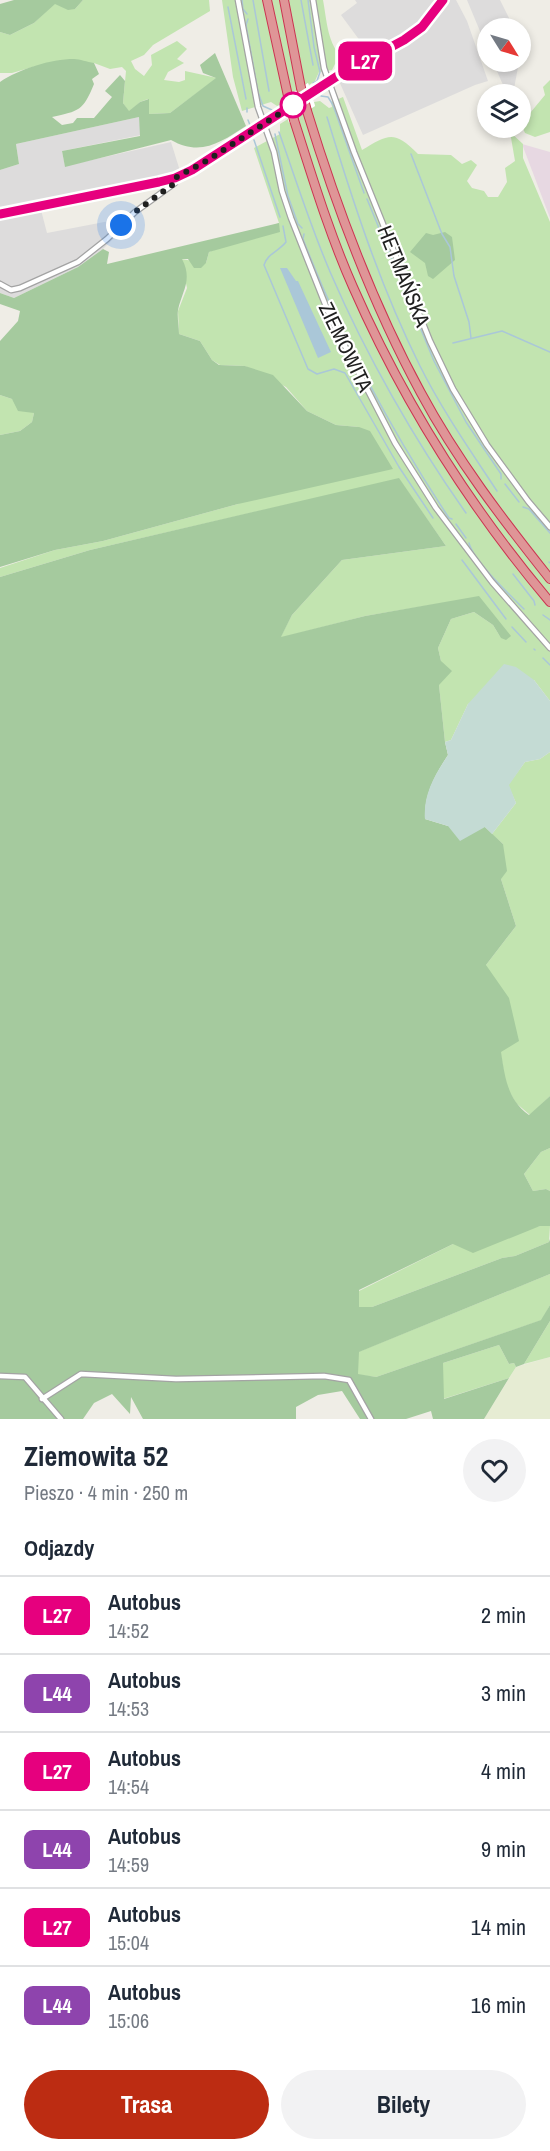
<!DOCTYPE html>
<html lang="pl">
<meta charset="utf-8">
<style>
:root{--surface:#fff;--page:#f2f2f3;--text:#1f2937;--muted:#747a83;--line:#e0e1e3;--accent:#bc2c12}
body{margin:0;font-family:"Archivo Narrow",sans-serif;background:var(--page);color:var(--text);height:100vh;display:flex;flex-direction:column;font-size:22px;white-space:nowrap}
*{box-sizing:border-box;margin:0}
p{font-size:20px;color:var(--muted)}
.icon{flex:none;width:33px;height:33px;fill:none;stroke:currentColor;stroke-width:2;stroke-linecap:round;stroke-linejoin:round}
.map{position:relative;height:1419px;overflow:hidden}
.side{display:flex;flex-direction:column;background:var(--surface);flex:1}
.side>*{flex:none}
.badge{padding:0 12px;border-radius:9px;font-size:21px;line-height:39px}
.needle{width:39px;rotate:127deg}
.buttons{position:absolute;left:477px;top:18px;display:grid;gap:12px}
.buttons a{display:grid;place-items:center;width:54px;height:54px;border-radius:50%;background:var(--surface);box-shadow:0 3px 9px #0003;font-size:30px}
.you{position:absolute;width:30px;height:30px;margin:-15px;border:4px solid #fff;border-radius:50%;background:#1a73e8;box-shadow:0 0 0 9px #1a73e833}
.map>.badge{position:absolute;translate:-50% -50%;box-shadow:0 0 0 3px #fff}
h2{padding:0 24px;font-size:22px;line-height:54px}
.round{display:grid;place-items:center;flex:none;width:63px;height:63px;border-radius:32px;background:var(--page)}
.head{display:flex;align-items:center;justify-content:space-between;height:102px;padding:0 24px}
h1{font-size:28px;font-weight:700;line-height:45px}
.primary-button{display:flex;gap:12px;margin-top:auto;padding:12px 24px}
.primary-button a{flex:1;height:69px;border-radius:36px;background:var(--accent);color:#fff;font-size:24px;font-weight:700;line-height:69px;text-align:center}
.primary-button a+a{background:var(--page);color:var(--text)}
ul{padding:0;list-style:none}
li{display:flex;align-items:center;gap:18px;height:78px;padding:0 24px;border-top:2px solid var(--line)}
li div{flex:1}
li b{display:block;font-size:22px}
li em{font-style:normal}
li .badge{min-width:66px;font-weight:700;text-align:center}
.map>svg:first-child{display:block}
</style>
<div class="map">
<svg width="550" height="1419" viewBox="0 0 550 1419">
<rect width="100%" height="100%" fill="#efede6"/>
<!-- residential -->
<g fill="#dddcdc">
<polygon points="355,0 456,0 467,21 488,81 475,85 363,135 335,72 369,53 341,15 357,3"/>
<polygon points="467,0 500,0 514,28 488,28 487,48"/>
<polygon points="493,62 519,62 513,94 507,94"/>
<polygon points="139,117 141,135 62,151 65,166 171,142 180,171 109,188 0,210 0,170 19,164 16,144"/>
<polygon points="41,210 47,233 120,219 132,220 103,249 78,267 14,298 0,293 0,219"/>
</g>
<!-- industrial -->
<polygon fill="#e7d8e2" points="522,144 550,152 550,218"/>
<!-- farmland -->
<polygon fill="#e6ecd3" points="550,1357 550,1419 484,1419 516,1367"/>
<!-- grass -->
<g fill="#c2e4b0">
<polygon points="83,0 209,0 210,11 153,45 144,55 131,61 135,69 144,76 152,65 151,55 177,41 187,49 177,59 184,63 168,72 164,80 179,82 185,80 185,71 217,78 170,113 149,114 148,99 140,102 129,112 123,103 126,71 122,67 110,69 94,63 36,66 12,73 0,73 0,32 10,35 34,23 55,3 75,9"/>
<path d="M222,0H323C327,21 327,44 344,60L335,64L332,70L319,72L315,81L309,85L308,83L283,99L284,104L277,106L271,102L242,111L233,77Z"/>
<polygon points="550,80 550,132 535,137 525,133 521,124 545,95 543,87"/>
<path d="M343,97L362,150C389,134 394,130 418,154L451,155L462,164L471,160L477,165L467,181L472,188L484,191L488,197H498L507,182L505,168L515,161L510,132L523,144V158L550,222V701L534,680L468,704L451,740L445,742L439,685L441,661L438,648L451,619L474,612L493,625L501,638L479,597L365,616L280,638L292,615L342,560L446,546L399,479L90,550L0,577V568L55,550L103,541L238,504L359,427L336,425L307,411L286,387L245,366L220,365L212,360L200,341L179,334L178,311L187,288L181,259L206,263L209,252L279,223L254,148L280,134V124L288,119L289,122L315,106L314,102L320,101L329,108L332,107L331,102Z"/>
<polygon points="0,395 12,399 34,413 32,422 20,431 0,435"/>
<polygon points="550,752 550,1096 530,1115 516,1103 506,1086 486,965 516,926 501,879 503,844 492,834 516,803 508,785 525,762 540,759"/>
<polygon points="550,1148 550,1191 546,1189 533,1191 524,1174 541,1152"/>
<polygon points="540,1226 550,1226 549,1242 515,1256 502,1258 372,1307 359,1307 359,1291 453,1244"/>
<polygon points="550,1274 550,1305 542,1320 376,1377 358,1375 358,1352"/>
<polygon points="550,1321 550,1357 524,1364"/>
<polygon points="499,1345 509,1364 514,1363 516,1367 509,1378 443,1399 443,1363"/>
</g>
<!-- forest -->
<g fill="#a5ca9e">
<polygon points="14,0 83,0 75,9 68,10 55,4 34,23 10,35 0,32 0,4"/>
<path d="M215,53L246,126C221,142 201,157 171,140L65,167L62,151L140,136L139,117L16,144L19,164L0,170V82C19,69 51,59 74,59C80,59 87,62 94,63L99,74L92,79L94,84C83,111 79,111 52,117L62,125L73,123L77,118H94L112,97L105,91L120,75L125,81L123,103L129,111L140,102L149,99V114L170,113L216,78L203,73L200,65Z"/>
<path d="M279,223L280,232L209,252L206,263L201,268H194L188,259H182C193,280 182,291 178,310C177,317 179,327 179,334L200,341L212,360L219,365L245,366L273,375L307,411L336,425L359,427L370,431L393,469L238,504L103,541L55,550L0,567V435L20,431L32,422L34,413L18,411L12,399L0,395V341L18,321L20,311L0,304V293L14,298L78,267L103,249L109,252L107,264Z"/>
<polygon points="445,232 452,237 455,260 433,279 428,276 425,263 410,252 426,233 433,235"/>
<path d="M399,478L446,546L342,560L292,615L281,637L365,616L479,596L511,636L506,640L501,638L493,625L474,612L451,619L438,648L441,661L452,671L439,685L445,742L448,755C435,775 424,794 425,819L448,826L485,827L503,844L507,871L501,879L516,926L486,965L509,998L519,1041L501,1052C505,1077 507,1099 529,1115L550,1096V1148L541,1152L524,1174L533,1191L546,1189L550,1191V1226H540L473,1253L453,1244L359,1290V1307H372L502,1258L515,1256L549,1242L550,1239V1274L359,1352L358,1374L376,1377L541,1320L550,1305V1321L524,1364L516,1367L514,1363L509,1364L499,1345L443,1363L444,1399L509,1378L484,1419H433L431,1411L406,1419H360L342,1391L318,1395L296,1407V1419H143L131,1397L130,1414L112,1394L94,1403L83,1419H0V577L90,550Z"/>
</g>
<!-- wetland -->
<path fill="#c4dbd4" d="M504,664L516,667L534,680L550,701V752L540,759L525,762L509,785L516,803L492,834L485,827L460,841L448,826L425,819C423,794 435,775 448,755L445,742L451,740L468,704Z"/>
<!-- water -->
<polygon fill="#aac7d8" points="280,268 287,268 296,281 298,281 331,352 318,358"/>
<!-- pier -->
<polygon fill="#fff" points="308,83 315,106 289,123 283,99"/>
<g fill="none" stroke-linecap="round" stroke-linejoin="round">
<!-- stream -->
<g stroke="#aac7d8" stroke-width="1.5">
<polyline points="242,0 243,9 247,14"/>
<polyline points="253,0 269,91"/>
<polyline points="301,0 313,65"/>
<polyline points="308,0 314,47 320,72 317,81 313,83"/>
<polyline points="228,7 246,99"/>
<polyline points="248,19 246,25 258,92 263,106 272,110"/>
<polyline points="321,96 328,97 333,105 364,193"/>
<polyline points="247,108 247,112"/>
<path d="M327,117C353,202 380,286 420,366C442,410 470,450 497,491"/>
<polyline points="248,120 250,125"/>
<path d="M279,132C296,180 311,228 331,274C366,355 415,441 466,513"/>
<polyline points="275,134 288,196 298,224 302,228"/>
<polyline points="254,140 280,217"/>
<polyline points="411,154 442,234 450,247 454,276 469,322 471,338"/>
<polyline points="367,199 434,361 466,422 501,474 501,479"/>
<path d="M283,226L286,242C279,251 267,254 264,265L308,369L317,374L334,369L345,373L399,467L433,518"/>
<path d="M304,234L303,239C341,338 391,430 449,518L452,519"/>
<polyline points="453,343 502,331 550,352"/>
<polyline points="505,484 519,502"/>
<polyline points="523,507 529,509 550,533"/>
<polyline points="456,524 466,538"/>
<path d="M469,543C473,560 510,595 524,609"/>
<polyline points="462,560 506,619"/>
<polyline points="549,562 550,563"/>
<polyline points="513,574 534,601 535,605"/>
<polyline points="543,615 550,620"/>
<polyline points="512,627 526,642"/>
<polyline points="534,649 535,650"/>
<polyline points="543,658 550,665"/>
</g>
<!-- minor casing -->
<g stroke="#a3a3a3" stroke-width="7">
<g id="minor">
<polyline points="238,0 258,107 274,152 282,191 291,218 331,319 395,443 436,508 492,582 550,648"/>
<polyline points="313,0 324,68 354,152 430,341 453,389 487,445 528,501 550,527"/>
<polyline points="0,284 11,290 20,288 78,262 107,239 135,212 175,183 175,178"/>
<polyline points="0,1376 25,1377 61,1419"/>
<polyline points="42,1399 81,1374 176,1379 324,1376 349,1380 371,1419"/>
</g>
</g>
<!-- tertiary casing -->
<g stroke="#a3a3a3" stroke-width="8">
<polyline id="tertiary" points="0,214 159,182 175,178 192,170 339,75 404,40 422,27 443,0"/>
</g>
<!-- motorway casing -->
<g stroke="#cb3551" stroke-width="10">
<g id="motorway">
<polyline points="267,0 288,96"/>
<polyline points="284,0 301,88"/>
<path d="M307,111C337,209 372,303 421,393C457,460 503,520 550,579"/>
<path d="M294,120C312,176 329,233 353,287C403,401 470,507 550,602"/>
</g>
</g>
<!-- minor -->
<use href="#minor" stroke="#fff" stroke-width="4.5"/>
<!-- tertiary -->
<use href="#tertiary" stroke="#fff" stroke-width="6"/>
<!-- motorway -->
<use href="#motorway" stroke="#df9597" stroke-width="8"/>
<!-- motorway-bridge casing -->
<g stroke="#cb3551" stroke-width="10" stroke-linecap="butt">
<g id="motorway-bridge">
<polyline points="301,88 307,111"/>
<polyline points="288,96 294,120"/>
</g>
</g>
<!-- motorway-bridge -->
<use href="#motorway-bridge" stroke="#df9597" stroke-width="8"/>
</g>
<g fill="none" stroke-linecap="round" stroke-linejoin="round">
<!-- line casing -->
<g stroke="#fff" stroke-width="14">
<polyline id="line" points="0,214 159,182 175,178 192,170 339,75 404,40 422,27 443,0"/>
</g>
<!-- line -->
<use href="#line" stroke="#e6007e" stroke-width="9"/>
<!-- walk -->
<polyline stroke="#1f1f1f" stroke-width="6" stroke-dasharray="0 10.8" points="121,225 135,212 175,183 175,178 208,160 293,105"/>
</g>
<!-- markers -->
<circle fill="#fff" stroke="#e6007e" stroke-width="3" cx="293" cy="105" r="12"/>
<g text-anchor="middle" dominant-baseline="central" stroke-width="4.5" stroke-linejoin="round" paint-order="stroke">
<!-- street labels -->
<g font-size="21" fill="#1f1f1f" stroke="#fff">
<text transform="translate(404 276) rotate(68)">HETMAŃSKA</text>
<text transform="translate(346 347) rotate(64)">ZIEMOWITA</text>
</g>
</g>
</svg>
<div class="buttons">
<a><svg class="needle" viewBox="-14 -14 28 28"><path d="M0-13l5 13h-10z" fill="#e53935"/><path d="M0 13l5-13h-10z" fill="#747a83"/></svg></a>
<a><svg class="icon" aria-label="layers" viewBox="0 0 24 24"><path d="M12 4l9 5-9 5-9-5zM3 14l9 5 9-5"/></svg></a>
</div>
<div class="you" style="left:121px;top:225px"></div>
<b class="badge" style="left:365px;top:61px;background:#e6007e;color:#fff">L27</b>
</div>
<section class="side">
<div class="head"><div><h1>Ziemowita 52</h1><p>Pieszo · 4 min · 250 m</p></div><a class="round"><svg class="icon" aria-label="heart" viewBox="0 0 24 24"><path d="M12 20l-8-8c-3-5 5-10 8-4 3-6 11-1 8 4z"/></svg></a></div>
<h2>Odjazdy</h2>
<ul>
<li><span class="badge" style="background:#e6007e;color:#fff">L27</span><div><b>Autobus</b><p>14:52</p></div><em>2 min</em></li>
<li><span class="badge" style="background:#8e44ad;color:#fff">L44</span><div><b>Autobus</b><p>14:53</p></div><em>3 min</em></li>
<li><span class="badge" style="background:#e6007e;color:#fff">L27</span><div><b>Autobus</b><p>14:54</p></div><em>4 min</em></li>
<li><span class="badge" style="background:#8e44ad;color:#fff">L44</span><div><b>Autobus</b><p>14:59</p></div><em>9 min</em></li>
<li><span class="badge" style="background:#e6007e;color:#fff">L27</span><div><b>Autobus</b><p>15:04</p></div><em>14 min</em></li>
<li><span class="badge" style="background:#8e44ad;color:#fff">L44</span><div><b>Autobus</b><p>15:06</p></div><em>16 min</em></li>
</ul>
<div class="primary-button"><a>Trasa</a><a>Bilety</a></div>
</section>
